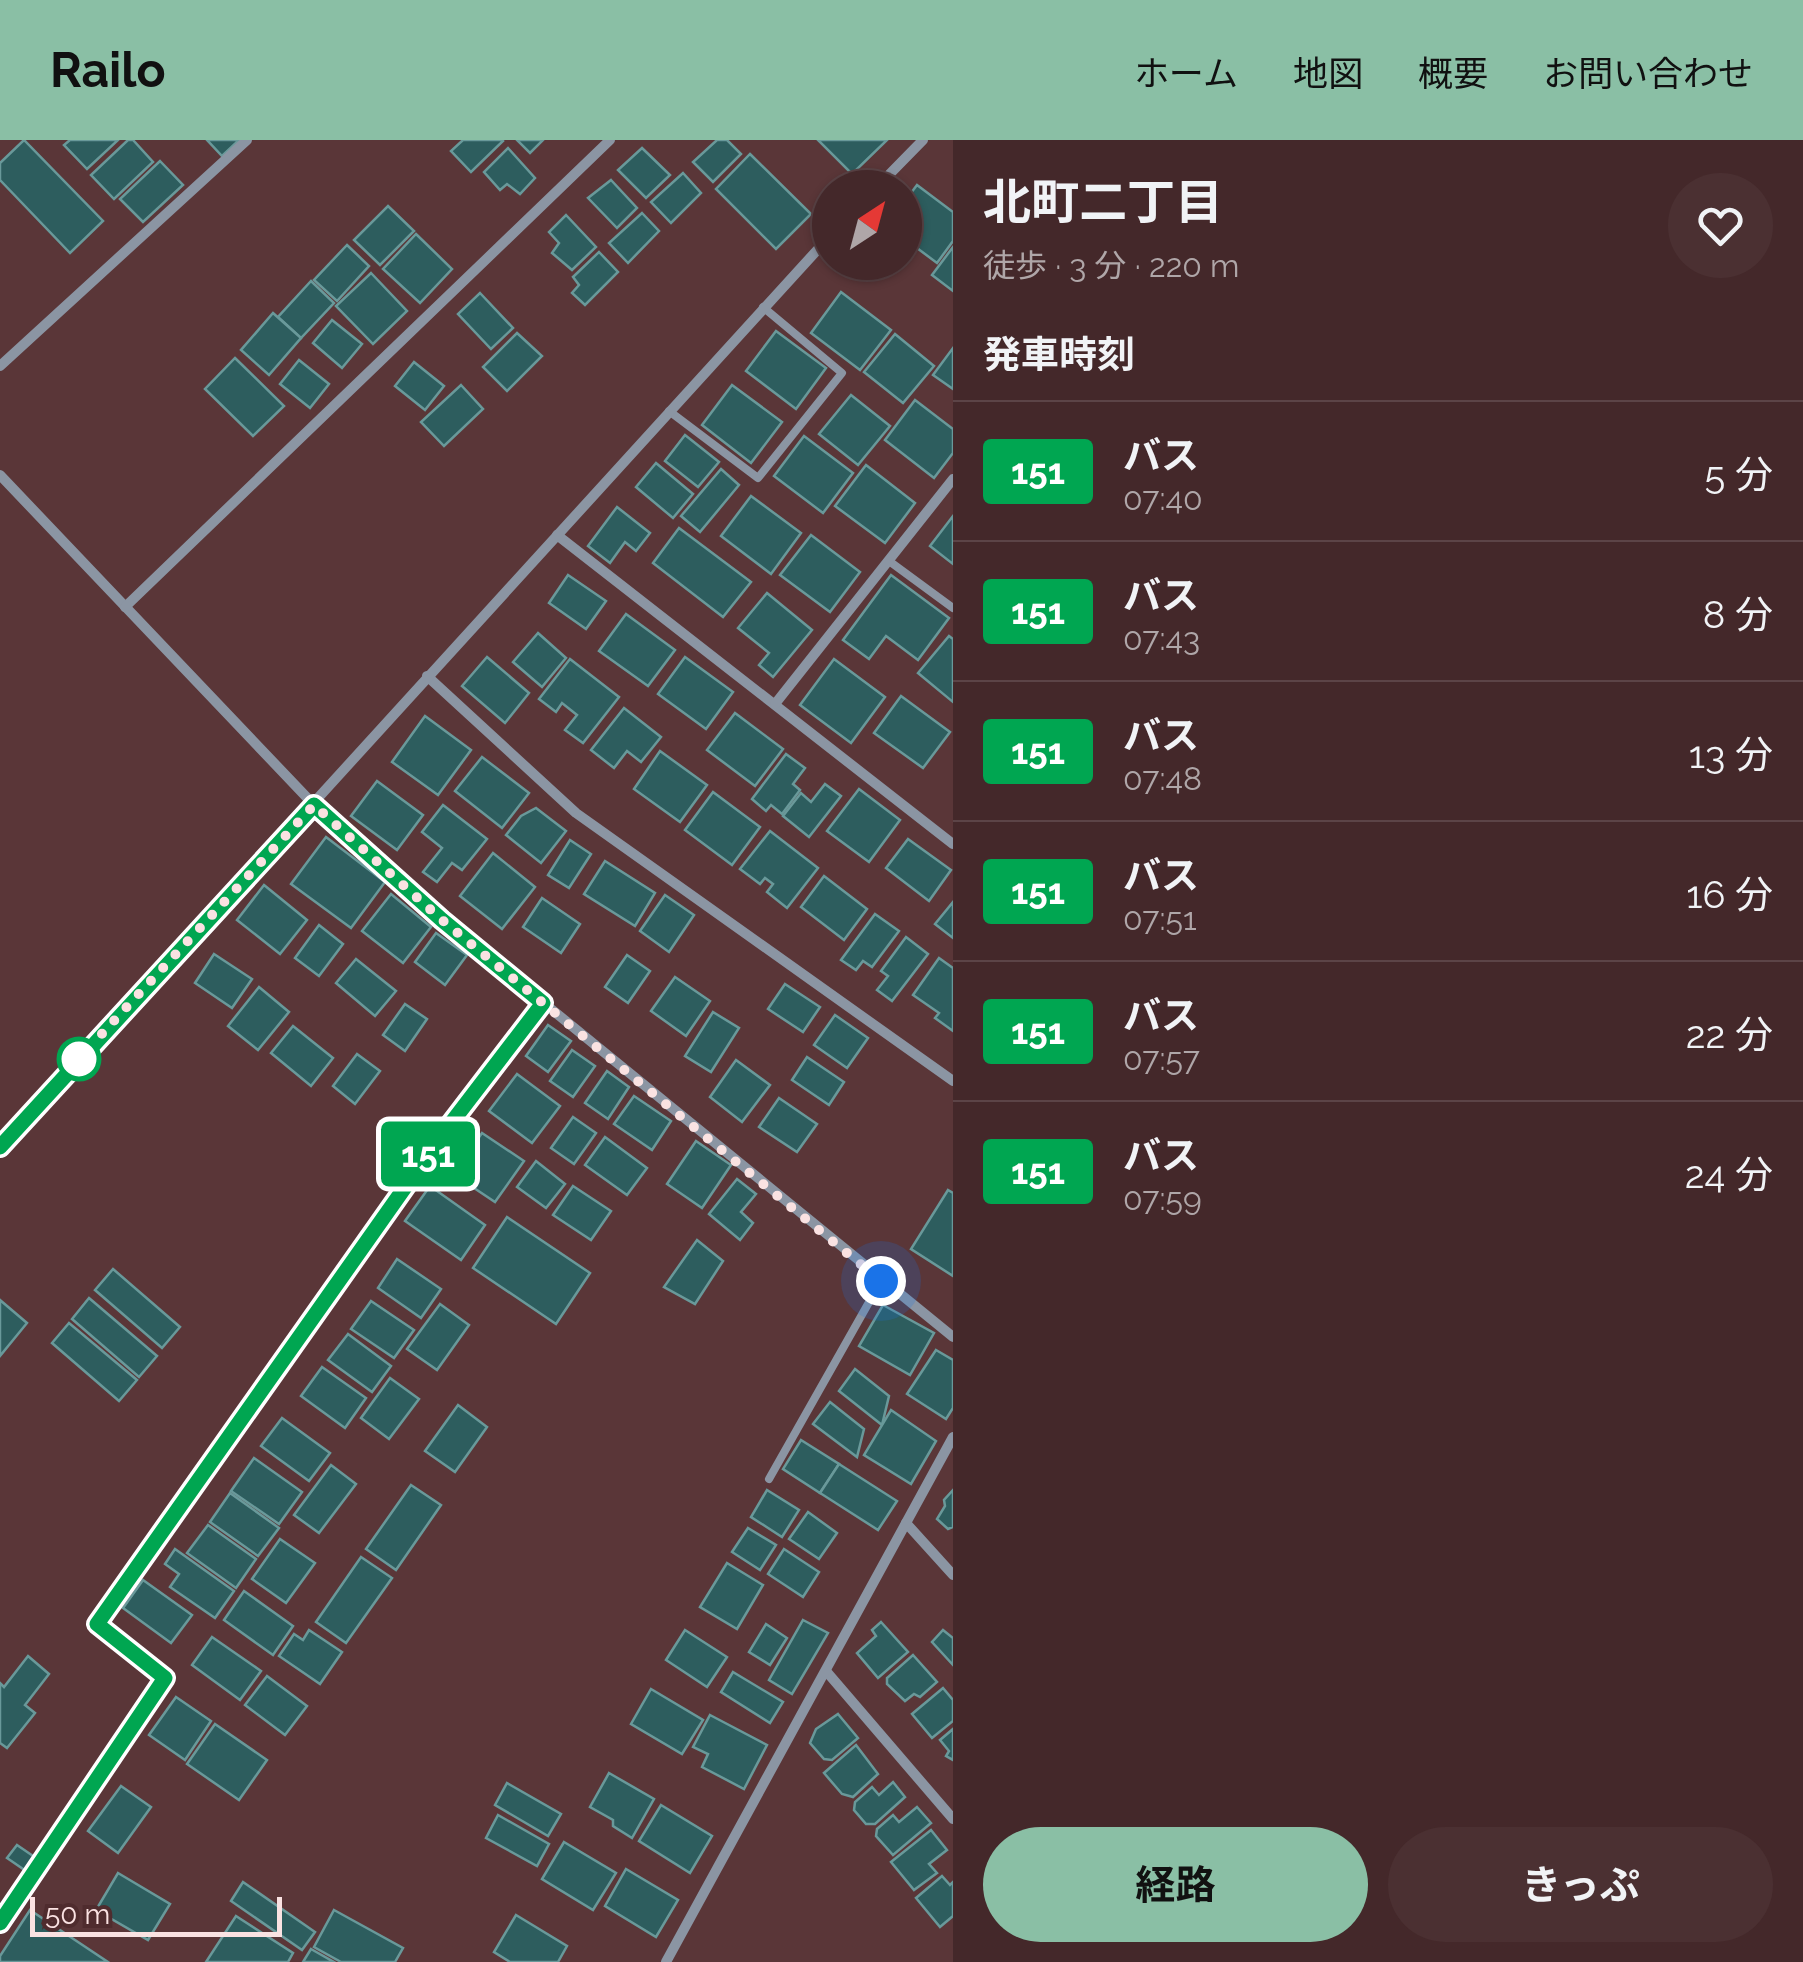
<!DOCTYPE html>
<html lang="ja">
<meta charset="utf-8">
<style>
:root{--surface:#44282a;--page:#4b3032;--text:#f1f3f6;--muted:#afa6a8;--line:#5c4447;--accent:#8abfa5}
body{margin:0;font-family:Raleway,"Noto Sans JP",sans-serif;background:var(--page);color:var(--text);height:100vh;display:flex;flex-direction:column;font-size:38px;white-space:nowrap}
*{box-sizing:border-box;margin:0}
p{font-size:32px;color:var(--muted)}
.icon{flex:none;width:55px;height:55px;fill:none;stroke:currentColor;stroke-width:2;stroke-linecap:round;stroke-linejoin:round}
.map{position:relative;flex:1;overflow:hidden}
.sheet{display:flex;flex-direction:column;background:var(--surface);width:850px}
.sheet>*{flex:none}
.badge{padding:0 20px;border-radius:8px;font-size:35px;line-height:65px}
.needle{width:65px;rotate:36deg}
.controls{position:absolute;left:812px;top:30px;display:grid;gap:20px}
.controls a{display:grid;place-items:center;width:110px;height:110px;border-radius:50%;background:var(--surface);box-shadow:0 2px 8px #0004,0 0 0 2px var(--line);font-size:50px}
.scale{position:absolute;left:30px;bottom:25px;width:252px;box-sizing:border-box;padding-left:10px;border:5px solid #fae2e2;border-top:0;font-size:28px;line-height:35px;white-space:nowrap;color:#fae2e2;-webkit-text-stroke:8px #4f2c2e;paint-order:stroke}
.you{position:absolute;width:50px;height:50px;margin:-25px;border:8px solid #fff;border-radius:50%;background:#1a73e8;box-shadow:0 0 0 15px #1a73e833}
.map>.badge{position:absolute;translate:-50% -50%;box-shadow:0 0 0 5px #fff}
h2{padding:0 30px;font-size:38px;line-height:90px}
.round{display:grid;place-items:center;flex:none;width:105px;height:105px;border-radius:52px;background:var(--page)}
.head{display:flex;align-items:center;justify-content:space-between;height:170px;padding:0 30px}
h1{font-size:48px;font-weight:700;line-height:75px}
.action{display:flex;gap:20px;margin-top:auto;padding:20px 30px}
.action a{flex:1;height:115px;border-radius:60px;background:var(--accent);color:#111;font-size:40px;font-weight:700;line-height:115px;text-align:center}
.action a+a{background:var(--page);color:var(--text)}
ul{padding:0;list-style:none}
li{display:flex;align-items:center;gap:30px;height:140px;padding:0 30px;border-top:2px solid var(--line)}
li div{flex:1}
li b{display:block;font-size:38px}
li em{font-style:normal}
li .badge{min-width:110px;font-weight:700;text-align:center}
header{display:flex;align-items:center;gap:60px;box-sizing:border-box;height:140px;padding:0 50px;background:var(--accent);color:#111}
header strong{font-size:48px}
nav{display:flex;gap:55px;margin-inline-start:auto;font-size:35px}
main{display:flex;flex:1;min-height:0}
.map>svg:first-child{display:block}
</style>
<header>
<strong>Railo</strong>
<nav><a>ホーム</a><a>地図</a><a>概要</a><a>お問い合わせ</a></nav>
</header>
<main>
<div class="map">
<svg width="953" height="1822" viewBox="0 0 953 1822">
<rect width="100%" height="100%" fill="#5a3638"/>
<!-- building -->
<g fill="#2d5d5e" stroke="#69999a" stroke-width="2.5">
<polygon points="24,0 103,81 70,113 0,40 0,23"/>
<polygon points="70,0 118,0 87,29 64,5"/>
<polygon points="128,0 133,0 153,22 114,59 91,35"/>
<polygon points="207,0 239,0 222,16"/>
<polygon points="463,0 502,0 503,1 471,32 451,11"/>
<polygon points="517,0 543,0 530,13"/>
<polygon points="717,0 727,0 741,14 713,42 693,22"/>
<polygon points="818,0 887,0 852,34"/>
<polygon points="508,8 535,38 520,54 507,44 500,50 484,32"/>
<polygon points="642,8 670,35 646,58 618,30"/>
<polygon points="750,14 811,74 776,109 716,49"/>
<polygon points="160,21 183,45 143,82 120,59"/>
<polygon points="683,33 701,53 671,83 651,62"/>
<polygon points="611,40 637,68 617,88 588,58"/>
<polygon points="917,45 953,72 953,101 937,123 905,99 905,61"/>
<polygon points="388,66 414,91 380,125 354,100"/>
<polygon points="642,73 659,91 628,123 609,103"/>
<polygon points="566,75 596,107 572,130 552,113 559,103 549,92"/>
<polygon points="416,94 452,129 420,163 383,129"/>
<polygon points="347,105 369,126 337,161 314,140"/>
<polygon points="953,107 953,151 932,135"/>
<polygon points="599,112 618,132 585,165 572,153 579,145 573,137"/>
<polygon points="371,133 407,171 373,204 336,166"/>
<polygon points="311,141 334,163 301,198 278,177"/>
<polygon points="841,152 891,190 860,230 811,193"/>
<polygon points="480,153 513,188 491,209 458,174"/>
<polygon points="273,173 301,198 269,235 241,210"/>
<polygon points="332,180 362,204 342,228 313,203"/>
<polygon points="776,191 826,228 796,269 746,231"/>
<polygon points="517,193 542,216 507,251 483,227"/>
<polygon points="895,194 934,226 903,263 864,232"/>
<polygon points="953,208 953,249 933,235"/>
<polygon points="235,218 284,266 253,296 205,249"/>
<polygon points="299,220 329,244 310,268 280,244"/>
<polygon points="414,222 444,246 425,270 395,246"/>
<polygon points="461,245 483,269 444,306 421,282"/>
<polygon points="732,245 782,282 751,323 702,285"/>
<polygon points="851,255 890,286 858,325 819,294"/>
<polygon points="915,260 953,289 953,313 934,338 885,300"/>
<polygon points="685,295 719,322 698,347 665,321"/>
<polygon points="804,296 853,333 823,373 774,336"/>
<polygon points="656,323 693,354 673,378 636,347"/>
<polygon points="866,325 915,363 885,403 835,366"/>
<polygon points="721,329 739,345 700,392 681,376"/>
<polygon points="751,356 801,393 771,434 721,396"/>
<polygon points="617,367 650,393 636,411 625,402 610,423 588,406"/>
<polygon points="953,376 953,424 930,406"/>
<polygon points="679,388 751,442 723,477 653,423"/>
<polygon points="811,395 860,432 830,472 780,435"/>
<polygon points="568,435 606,461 586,489 549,463"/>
<polygon points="891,435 949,478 918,520 886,496 869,519 843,500"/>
<polygon points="767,453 812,490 773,537 759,525 769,513 738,488"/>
<polygon points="626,474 675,510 648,546 599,511"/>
<polygon points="538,493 566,518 542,547 513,522"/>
<polygon points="949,496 953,499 953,562 918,533"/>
<polygon points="487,517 529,553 505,583 462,546"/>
<polygon points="685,517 733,552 706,589 658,554"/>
<polygon points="570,519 619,557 583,603 565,590 577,575 562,563 556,572 539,559"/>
<polygon points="834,519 885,557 851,603 800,565"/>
<polygon points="901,556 950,592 923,628 874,593"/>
<polygon points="624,568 661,597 641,622 627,611 614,628 591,610"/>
<polygon points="735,573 783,609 755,646 707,610"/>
<polygon points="425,576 471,610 438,655 392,622"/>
<polygon points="660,611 707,645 680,682 634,649"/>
<polygon points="786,614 805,628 793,644 800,650 782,674 771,665 766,671 752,659"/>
<polygon points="482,617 529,653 502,688 455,651"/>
<polygon points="377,641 423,675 397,710 351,676"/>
<polygon points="825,644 841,656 809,697 783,676 801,653 811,662"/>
<polygon points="859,649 900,680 869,722 827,691"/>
<polygon points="713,652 760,687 732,725 685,690"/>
<polygon points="443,665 487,699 462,730 452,723 437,742 423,732 442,708 422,692"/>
<polygon points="536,668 566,691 541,723 506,695 521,676"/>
<polygon points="770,691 818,728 787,768 767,752 773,744 765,738 760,744 740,729"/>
<polygon points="326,697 385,742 351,788 291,744"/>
<polygon points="908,699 951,730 929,761 886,728"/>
<polygon points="570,700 591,714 569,748 548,735"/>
<polygon points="493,713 535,747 502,789 460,756"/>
<polygon points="605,721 655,753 635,786 584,754"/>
<polygon points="824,736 867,769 844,800 801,767"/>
<polygon points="264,745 307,780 280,814 237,780"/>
<polygon points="391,754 431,787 403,823 362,791"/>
<polygon points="665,755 694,775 669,812 640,791"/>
<polygon points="542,758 580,784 561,813 523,787"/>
<polygon points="953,762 953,798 935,784"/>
<polygon points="875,774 899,791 872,827 863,821 856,830 841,820"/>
<polygon points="319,785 343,804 319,836 295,818"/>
<polygon points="436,793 467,815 445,845 415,822"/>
<polygon points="906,797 928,814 892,861 877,850 888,836 881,831"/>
<polygon points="214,814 252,839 232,868 195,843"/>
<polygon points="627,815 650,831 628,863 605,847"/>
<polygon points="939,818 953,828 953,891 935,878 939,873 913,855"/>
<polygon points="356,819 396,851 375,876 336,843"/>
<polygon points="675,837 710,861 686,896 651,871"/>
<polygon points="785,844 820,867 803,892 768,869"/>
<polygon points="259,847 289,872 258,910 228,886"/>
<polygon points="405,864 427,879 405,911 383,895"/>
<polygon points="713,872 739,888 711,932 685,916"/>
<polygon points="835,875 868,898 847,928 814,905"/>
<polygon points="548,885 571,901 548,932 526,916"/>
<polygon points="293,886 333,918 311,946 271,913"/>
<polygon points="572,910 595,926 573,957 550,941"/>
<polygon points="357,914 380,931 355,964 333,946"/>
<polygon points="807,917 844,942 829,965 792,940"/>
<polygon points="736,920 770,945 742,982 710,957"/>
<polygon points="607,931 629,947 608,979 585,963"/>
<polygon points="517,934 560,966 532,1003 489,971"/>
<polygon points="634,956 671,981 652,1010 614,984"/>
<polygon points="779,958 817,984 797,1012 759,987"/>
<polygon points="573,977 596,993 574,1024 551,1008"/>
<polygon points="482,993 524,1021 495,1062 453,1034"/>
<polygon points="605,997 647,1028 627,1055 585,1025"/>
<polygon points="696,1001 731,1025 702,1068 667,1044"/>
<polygon points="536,1021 565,1044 546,1068 517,1047"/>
<polygon points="737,1039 756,1054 741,1072 753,1083 740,1100 709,1074"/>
<polygon points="430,1046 485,1085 461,1120 405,1081"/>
<polygon points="573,1046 611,1071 591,1100 553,1075"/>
<polygon points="948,1050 953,1053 953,1136 911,1109"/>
<polygon points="507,1077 590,1133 556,1184 473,1128"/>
<polygon points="697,1100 723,1121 695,1164 664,1147"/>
<polygon points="397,1119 441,1149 421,1178 378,1148"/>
<polygon points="113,1129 180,1187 162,1208 95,1150"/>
<polygon points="89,1158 157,1216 139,1237 72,1179"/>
<polygon points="0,1160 27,1183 0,1216"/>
<polygon points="371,1161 414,1190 394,1218 351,1189"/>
<polygon points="440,1164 469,1185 437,1230 407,1209"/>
<polygon points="883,1165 934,1193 910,1235 859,1206"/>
<polygon points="69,1183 137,1240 119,1261 52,1203"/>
<polygon points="348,1194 391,1226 372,1252 328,1220"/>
<polygon points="936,1210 953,1220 953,1268 946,1279 907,1254"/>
<polygon points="322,1227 366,1258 345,1288 301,1256"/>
<polygon points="855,1229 889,1256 882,1285 839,1251"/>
<polygon points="390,1238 419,1259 389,1299 361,1278"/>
<polygon points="830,1262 864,1289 857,1317 813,1284"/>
<polygon points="458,1265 487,1287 455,1332 425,1311"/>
<polygon points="891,1270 936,1301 911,1344 864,1315"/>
<polygon points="282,1278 330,1313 309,1341 261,1306"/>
<polygon points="801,1300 839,1324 820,1353 783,1329"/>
<polygon points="254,1318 302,1352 279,1384 231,1351"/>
<polygon points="839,1324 897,1361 878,1390 820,1353"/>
<polygon points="331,1325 356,1344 319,1393 294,1375"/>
<polygon points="411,1345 441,1365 396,1430 366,1409"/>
<polygon points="767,1350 799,1370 782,1397 751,1377"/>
<polygon points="953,1350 953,1387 948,1389 937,1379 945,1366 944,1360"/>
<polygon points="230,1353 279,1388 258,1416 210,1382"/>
<polygon points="808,1372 837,1393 819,1419 789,1399"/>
<polygon points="208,1385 256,1419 236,1448 187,1413"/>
<polygon points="748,1388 776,1405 760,1430 732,1412"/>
<polygon points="280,1399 315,1423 286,1463 252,1439"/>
<polygon points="175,1409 234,1451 215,1478 170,1447 179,1434 165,1424"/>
<polygon points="784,1409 819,1432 803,1457 768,1434"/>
<polygon points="361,1417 392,1438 346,1503 316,1482"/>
<polygon points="727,1423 763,1445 737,1489 700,1467"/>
<polygon points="143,1440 192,1475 171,1503 123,1468"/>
<polygon points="244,1451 293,1486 273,1515 224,1480"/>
<polygon points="803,1480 828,1493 792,1554 769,1540"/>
<polygon points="881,1482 908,1512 878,1538 857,1513 876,1496 872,1490"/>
<polygon points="766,1484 787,1498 770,1525 749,1512"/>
<polygon points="309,1490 342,1512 320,1544 279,1516 294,1494 303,1500"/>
<polygon points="685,1490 727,1517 707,1547 666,1520"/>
<polygon points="943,1490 953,1498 953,1525 932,1502"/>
<polygon points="212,1497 261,1531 240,1560 192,1525"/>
<polygon points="913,1515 937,1542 920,1557 914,1554 905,1561 887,1544 887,1538"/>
<polygon points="28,1516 49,1534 25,1565 35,1573 7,1608 0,1603 0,1543 4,1547"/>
<polygon points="733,1532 783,1562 770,1583 721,1552"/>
<polygon points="267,1536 307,1566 285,1595 245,1565"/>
<polygon points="943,1548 953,1560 953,1581 932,1598 912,1574"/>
<polygon points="651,1549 703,1580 682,1614 631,1584"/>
<polygon points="176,1557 211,1581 185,1620 149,1595"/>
<polygon points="838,1574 858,1598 832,1620 824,1619 810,1603 816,1589"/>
<polygon points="710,1575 767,1605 744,1649 702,1627 708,1614 693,1607"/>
<polygon points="215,1584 267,1620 239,1660 187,1624"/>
<polygon points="953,1589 953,1620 946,1616 949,1611 940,1600"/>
<polygon points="856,1605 878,1634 853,1657 842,1654 824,1633"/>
<polygon points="609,1633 654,1659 632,1698 613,1686 613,1680 590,1667"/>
<polygon points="893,1642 905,1657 875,1684 866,1684 854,1670 855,1662 872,1647 879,1655"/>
<polygon points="507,1643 561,1674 548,1696 495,1665"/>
<polygon points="121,1646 151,1667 118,1713 88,1691"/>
<polygon points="661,1665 712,1696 690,1733 639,1701"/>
<polygon points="917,1667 931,1683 893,1715 876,1696 877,1689 893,1675 899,1682"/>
<polygon points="498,1675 549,1704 537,1726 486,1698"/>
<polygon points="931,1690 947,1710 929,1724 937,1733 914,1750 891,1722"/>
<polygon points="564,1702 616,1733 593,1770 542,1739"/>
<polygon points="17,1705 36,1718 26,1731 7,1718"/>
<polygon points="626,1729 678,1760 656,1797 605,1766"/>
<polygon points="118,1733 170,1764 148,1800 96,1770"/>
<polygon points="942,1736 950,1745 953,1742 953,1776 940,1787 916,1758"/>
<polygon points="243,1742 315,1792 302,1810 231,1761"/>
<polygon points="30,1770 108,1822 0,1822 0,1816"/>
<polygon points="334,1770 403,1808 395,1822 341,1822 314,1807"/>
<polygon points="516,1775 567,1806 558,1822 510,1822 494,1812"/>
<polygon points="236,1776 293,1813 288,1822 206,1822"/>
<polygon points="311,1809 334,1822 303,1822"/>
</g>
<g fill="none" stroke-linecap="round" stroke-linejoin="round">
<!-- lane -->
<g stroke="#8b95a3" stroke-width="8">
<polyline points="669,271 758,338 842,233 763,167"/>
<polyline points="889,421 953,468"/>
<polyline points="769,1339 881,1141"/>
</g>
<!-- street -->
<g stroke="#8b95a3" stroke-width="10">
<polyline points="876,48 923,0"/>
<polyline points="0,226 247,0"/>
<polyline points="0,335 314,665 442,780 953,1197"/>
<polyline points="557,395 953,704"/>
<polyline points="125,467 610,0"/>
<polyline points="427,536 576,673 953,941"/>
<polyline points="775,564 953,339"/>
<polyline points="0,1007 830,96"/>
<polyline points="906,1383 953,1435"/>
<polyline points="826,1531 953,1679"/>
<polyline points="0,1783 165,1539 97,1484 439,999 543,863"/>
<polyline points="666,1822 953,1297"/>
</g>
</g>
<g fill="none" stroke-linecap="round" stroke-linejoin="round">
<!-- line casing -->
<g stroke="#fff" stroke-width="22">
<polyline id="line" points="0,1007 314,665 442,780 543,863 439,999 97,1484 165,1538 0,1783"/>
</g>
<!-- line -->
<use href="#line" stroke="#00a651" stroke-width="15"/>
<!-- walk -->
<polyline stroke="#fae2e2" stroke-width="10" stroke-dasharray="0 18" points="79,919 72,926 314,665 442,780 881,1141"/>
</g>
<!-- markers -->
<circle fill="#fff" stroke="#00a651" stroke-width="5" cx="79" cy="919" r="20"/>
</svg>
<div class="controls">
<a><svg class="needle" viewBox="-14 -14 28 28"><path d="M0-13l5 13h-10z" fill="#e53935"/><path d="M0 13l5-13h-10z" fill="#afa6a8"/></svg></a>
</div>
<div class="scale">50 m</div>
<div class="you" style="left:881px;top:1141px"></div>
<b class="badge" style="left:428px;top:1014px;background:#00a651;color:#fff">151</b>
</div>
<section class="sheet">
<div class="head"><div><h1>北町二丁目</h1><p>徒歩 · 3 分 · 220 m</p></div><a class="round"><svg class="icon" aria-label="heart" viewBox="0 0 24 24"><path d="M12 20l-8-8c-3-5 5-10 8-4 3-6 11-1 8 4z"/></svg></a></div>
<h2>発車時刻</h2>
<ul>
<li><span class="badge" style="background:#00a651;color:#fff">151</span><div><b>バス</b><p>07:40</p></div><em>5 分</em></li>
<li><span class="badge" style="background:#00a651;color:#fff">151</span><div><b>バス</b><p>07:43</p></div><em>8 分</em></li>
<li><span class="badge" style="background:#00a651;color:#fff">151</span><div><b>バス</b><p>07:48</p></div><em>13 分</em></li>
<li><span class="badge" style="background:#00a651;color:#fff">151</span><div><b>バス</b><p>07:51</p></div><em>16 分</em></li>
<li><span class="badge" style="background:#00a651;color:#fff">151</span><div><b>バス</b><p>07:57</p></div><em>22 分</em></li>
<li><span class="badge" style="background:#00a651;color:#fff">151</span><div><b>バス</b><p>07:59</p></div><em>24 分</em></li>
</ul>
<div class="action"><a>経路</a><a>きっぷ</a></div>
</section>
</main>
